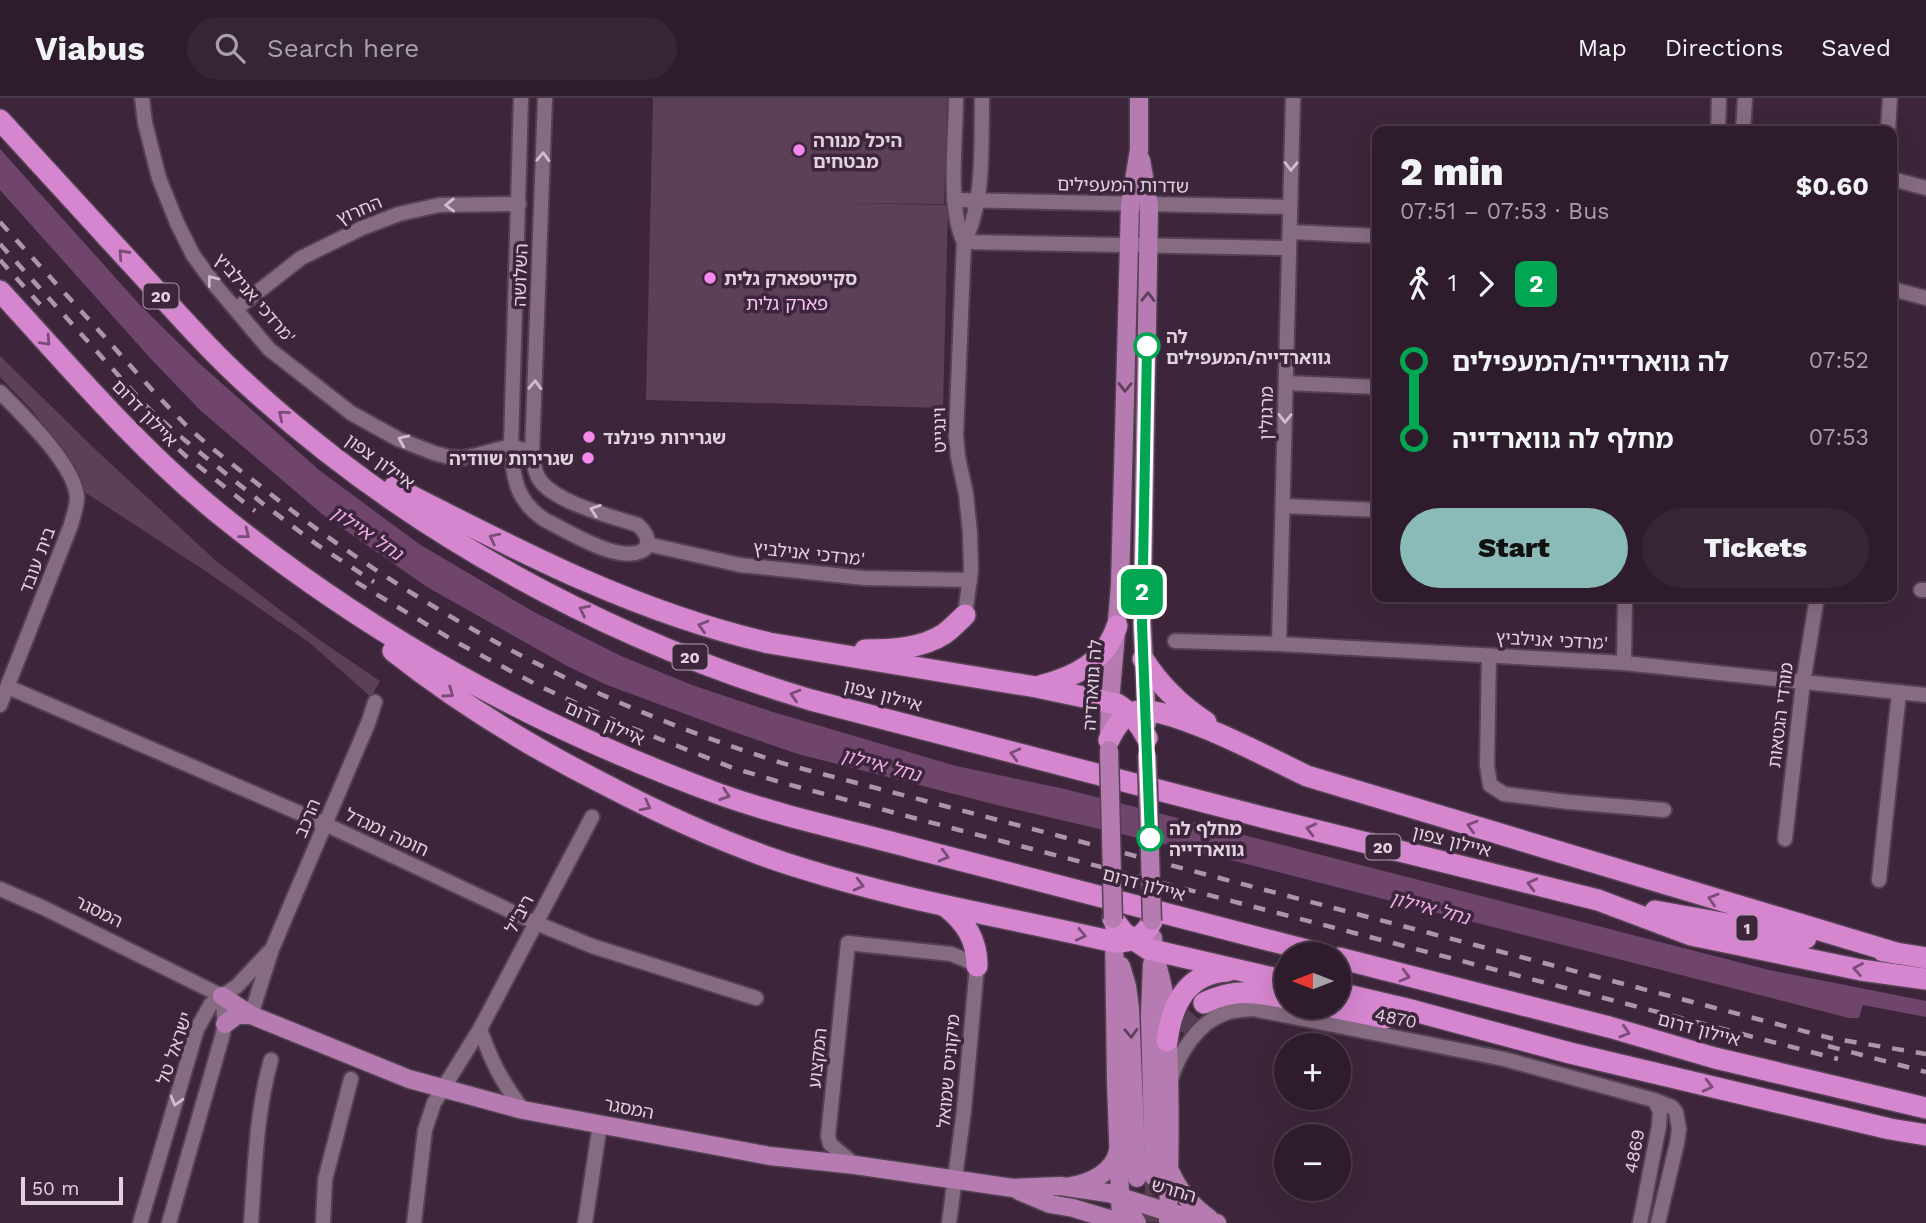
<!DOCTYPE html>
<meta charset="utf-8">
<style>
:root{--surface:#2e1c2c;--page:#362534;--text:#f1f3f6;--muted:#a7a1a9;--line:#493a48;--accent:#8bbbb9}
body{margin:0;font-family:"Work Sans","Noto Sans Hebrew",sans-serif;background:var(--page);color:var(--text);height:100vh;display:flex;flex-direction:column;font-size:26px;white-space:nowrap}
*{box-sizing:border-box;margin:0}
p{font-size:23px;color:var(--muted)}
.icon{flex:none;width:38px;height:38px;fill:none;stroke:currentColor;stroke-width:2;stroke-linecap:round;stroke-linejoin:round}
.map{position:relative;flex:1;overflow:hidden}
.details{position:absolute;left:1372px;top:28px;width:525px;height:476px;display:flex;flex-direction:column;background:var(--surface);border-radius:14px;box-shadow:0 7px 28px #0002,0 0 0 2px var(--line)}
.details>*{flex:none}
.badge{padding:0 14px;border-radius:10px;font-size:24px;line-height:46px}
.needle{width:46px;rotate:270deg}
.controls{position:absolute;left:1274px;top:844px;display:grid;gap:14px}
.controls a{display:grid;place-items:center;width:77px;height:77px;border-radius:50%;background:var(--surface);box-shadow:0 7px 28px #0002,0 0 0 2px var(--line);font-size:35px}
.scale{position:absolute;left:21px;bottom:18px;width:102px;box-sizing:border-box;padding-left:7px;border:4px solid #e1d2df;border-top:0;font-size:19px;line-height:24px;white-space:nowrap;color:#e1d2df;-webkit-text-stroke:5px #3d263b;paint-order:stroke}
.map>.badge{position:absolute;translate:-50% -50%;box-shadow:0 0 0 4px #fff}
.legs{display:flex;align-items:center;gap:10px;height:77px;padding:0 28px;font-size:23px}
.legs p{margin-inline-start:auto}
.headline{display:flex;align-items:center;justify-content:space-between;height:119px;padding:0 28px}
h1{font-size:38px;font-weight:800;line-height:52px}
.primary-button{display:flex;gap:14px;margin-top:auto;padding:14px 28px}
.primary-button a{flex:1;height:80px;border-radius:42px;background:var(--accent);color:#111;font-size:28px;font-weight:800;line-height:80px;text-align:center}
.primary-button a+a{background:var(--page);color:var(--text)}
ul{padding:0 28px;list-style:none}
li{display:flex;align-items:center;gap:24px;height:77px;font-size:26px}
li i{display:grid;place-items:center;width:10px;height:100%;margin:0 9px;background:currentColor}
li i::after{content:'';width:18px;height:18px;margin:-9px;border:5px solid;border-radius:50%;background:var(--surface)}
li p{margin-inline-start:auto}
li:first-child i{background:linear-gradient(#0000 50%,currentColor 0)}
li:last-child i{background:linear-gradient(currentColor 50%,#0000 0)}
header{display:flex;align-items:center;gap:42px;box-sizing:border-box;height:98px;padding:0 35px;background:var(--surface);border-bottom:2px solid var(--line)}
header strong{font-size:33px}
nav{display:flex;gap:38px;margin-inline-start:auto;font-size:24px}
.search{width:490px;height:63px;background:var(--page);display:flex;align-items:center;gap:18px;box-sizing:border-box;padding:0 24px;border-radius:38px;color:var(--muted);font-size:26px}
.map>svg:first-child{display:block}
</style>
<header>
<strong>Viabus</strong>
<div class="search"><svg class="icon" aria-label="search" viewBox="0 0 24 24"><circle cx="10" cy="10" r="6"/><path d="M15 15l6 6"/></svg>Search here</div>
<nav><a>Map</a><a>Directions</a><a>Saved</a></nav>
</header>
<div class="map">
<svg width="1926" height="1125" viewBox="0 0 1926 1125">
<rect width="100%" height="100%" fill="#3d263b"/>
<!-- green -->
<g fill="#5b4058">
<polygon points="653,0 947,0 944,106 835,105 948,107 943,310 646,302"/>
<polygon points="0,258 97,353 215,462 318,541 380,583 371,599 310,545 204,472 86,395 75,367 32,312 0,279"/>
</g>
<!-- water -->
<polygon fill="#6f456c" points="0,51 139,206 199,265 319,372 419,446 534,514 621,558 692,587 773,614 956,668 1065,691 1769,872 1926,903 1926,919 1863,907 1859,920 1849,920 1215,758 1001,708 798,656 734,634 607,587 569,569 427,489 322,416 201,313 151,261 0,92"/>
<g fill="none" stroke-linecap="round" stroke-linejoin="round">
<!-- major-tunnel -->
<polyline stroke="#564054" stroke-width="18" stroke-dasharray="18 9" stroke-linecap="butt" points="1154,1079 1154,1125"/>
<!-- highway-tunnel -->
<path stroke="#564054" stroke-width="21" stroke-dasharray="21 10" stroke-linecap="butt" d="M1172,963C1175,939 1187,922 1204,905"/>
<!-- minor casing -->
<g stroke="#544253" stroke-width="18">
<g id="minor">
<path d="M142,0L145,25L159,80L177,125L193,157L215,187L269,251L351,315L398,341L434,355L449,359L462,360L477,357L511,348L532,355C534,364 534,373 539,381C555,405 611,418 638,427C645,434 649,439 647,449C626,471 568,433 545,422C516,403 513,380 511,348L521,0"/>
<path d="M956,0C956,39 947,111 964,144"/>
<polyline points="1718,33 1719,0"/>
<polyline points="1743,33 1745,0"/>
<polyline points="1888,33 1890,0"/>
<polyline points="1892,81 1926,90"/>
<polyline points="954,102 1290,109"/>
<polyline points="1290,134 1377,138"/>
<polyline points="964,144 1289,150"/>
<polyline points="1892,191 1926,200"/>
<polyline points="236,211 301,160 362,130 399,116 439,107 519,106"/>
<polyline points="1286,285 1377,289"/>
<path d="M0,294C22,316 76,368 77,400C77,409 73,418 71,427L0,607"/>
<polyline points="532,355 545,0"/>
<polyline points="1283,408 1377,412"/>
<polyline points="647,446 740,467 864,480 970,482"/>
<polyline points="1921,492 1926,492"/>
<path d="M965,517L971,472L970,435L966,396L958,359L956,337L964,144C985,104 981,45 982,0"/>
<polyline points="1175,543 1279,546 1624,565 1926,597"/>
<polyline points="1279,546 1293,0"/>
<polyline points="1489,558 1487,667 1490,687 1504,696 1568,704 1664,712"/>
<polyline points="1624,565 1625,499"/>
<polyline points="8,589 325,726 536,825 592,848 756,900"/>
<polyline points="1785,741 1803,585 1817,499"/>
<polyline points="1879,782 1899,595"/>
<polyline points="0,791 44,810 222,898"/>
<polyline points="251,917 272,851 369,623 375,604"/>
<path d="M480,931C492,965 502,984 523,1012"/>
<path d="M1171,981C1179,955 1198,924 1226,915C1235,912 1244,912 1253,911L1504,961L1654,1002L1672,1009L1676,1014L1679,1031L1677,1045L1658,1125"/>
<polyline points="855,1067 830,1046 828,1038 848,845 951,856 966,862 977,868 964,1012 949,1125"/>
<polyline points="140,1125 197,931 211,906 237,888 269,854"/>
<polyline points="169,1125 222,939 225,926 222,898"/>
<path d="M251,1125C255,1070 256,1015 271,962"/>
<polyline points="323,1125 325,1082 351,981"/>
<polyline points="414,1125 425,1032 434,1005 480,931 592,719"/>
<polyline points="585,1125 600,1026"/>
<polyline points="1640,1125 1659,1028 1660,1013 1654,1002"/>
</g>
</g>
<!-- major casing -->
<g stroke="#544253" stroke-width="21">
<g id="major">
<polyline points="1141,62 1149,107 1142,525 1147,625"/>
<polyline points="1109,643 1110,604 1120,488 1130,107 1139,52 1139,0"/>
<polyline points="1114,831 1116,983 1121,1125"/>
<path d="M1153,840C1154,863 1164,885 1166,908C1171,978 1170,1052 1168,1122"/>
<polyline points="1152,866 1150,917 1154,1079"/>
<polyline points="1121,868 1127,888 1130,911 1137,1080"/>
<polyline points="222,898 251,917 409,981 523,1012 770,1058 855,1067 1013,1090 1060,1088 1108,1095 1168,1114 1217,1125"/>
<polyline points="225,926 237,917 251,917"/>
<path d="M1171,1075C1180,1095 1192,1108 1209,1120"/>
<path d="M1071,1088C1090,1085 1114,1074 1118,1053"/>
<polyline points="1019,1093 1050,1106 1073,1110 1123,1125"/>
<polyline points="1120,1099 1137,1125"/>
</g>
</g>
<!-- highway casing -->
<g stroke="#544253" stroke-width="24">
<g id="highway">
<path d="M0,22C48,74 96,126 143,178C178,216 212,255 250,289C408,433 606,541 811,602L1274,722L1598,802L1691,837L1861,872L1926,881"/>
<path d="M0,193C70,269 137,349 218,415C372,539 534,628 719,696C783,719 851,733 917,751C1052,787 1187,820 1322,856"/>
<path d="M394,389C517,452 634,514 769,545L1036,589L1117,606C1130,614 1140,626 1147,640"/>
<path d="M865,552C890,552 921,551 944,536C951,531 958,524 965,517"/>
<path d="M393,553C459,605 529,648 604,686C669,720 734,750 804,771C905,803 1011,820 1114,844C1132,844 1144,840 1152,823"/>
<path d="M1143,561C1159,586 1181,608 1206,624"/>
<path d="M1040,588C1075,579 1105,564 1117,528"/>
<path d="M1109,642C1115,629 1124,615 1139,613C1172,608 1273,662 1307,678L1896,855"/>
<path d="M945,808C966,824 977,842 977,868"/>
<polyline points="1655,813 1806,840"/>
<polyline points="1113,821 1124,835 1148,851 1286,883"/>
<polyline points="1883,853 1926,860"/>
<polyline points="1339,860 1609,929 1715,960 1926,1010"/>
<polyline points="1339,895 1407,911 1570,955 1890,1031 1926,1037"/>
<path d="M1204,905C1234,890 1255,894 1286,900"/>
<polyline points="1326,908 1386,920"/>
<path d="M1167,943C1172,906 1187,875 1228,873"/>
</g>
</g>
<!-- minor -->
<use href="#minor" stroke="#866c83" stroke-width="14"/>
<!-- major -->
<use href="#major" stroke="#b67cb1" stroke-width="18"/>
<!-- highway -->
<use href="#highway" stroke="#d686cf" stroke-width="21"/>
<!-- rail -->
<g stroke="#aa98a8" stroke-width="4.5" stroke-dasharray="12 12" stroke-linecap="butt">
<path d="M0,124C37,165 74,205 111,246C134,272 158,299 183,324C210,351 243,374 273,398C428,519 604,611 792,668L1830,940L1926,956"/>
<polyline points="0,146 146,308 176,335 262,405 316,446 374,484"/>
<polyline points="0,162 46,213"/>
<polyline points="161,335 187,359 255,413"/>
<polyline points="356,484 456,544 541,589 627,628 733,670 787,686 959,732 1838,961"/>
<polyline points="1828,948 1926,974"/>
</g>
<!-- major-bridge casing -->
<g stroke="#544253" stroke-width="21" stroke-linecap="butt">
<g id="major-bridge">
<polyline points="1109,652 1113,821"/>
<polyline points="1147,657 1152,823"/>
</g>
</g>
<!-- major-bridge -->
<use href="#major-bridge" stroke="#b67cb1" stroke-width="18"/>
</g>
<!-- one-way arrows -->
<defs><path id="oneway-chevron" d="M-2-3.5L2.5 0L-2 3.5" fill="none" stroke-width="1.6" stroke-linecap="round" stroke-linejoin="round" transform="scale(1.75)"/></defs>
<g stroke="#cfbecd">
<use href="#oneway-chevron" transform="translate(543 59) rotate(-88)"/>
<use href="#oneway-chevron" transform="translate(1291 68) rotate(91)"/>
<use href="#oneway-chevron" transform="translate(450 107) rotate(179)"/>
<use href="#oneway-chevron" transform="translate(212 182) rotate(-128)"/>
<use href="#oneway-chevron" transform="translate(535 287) rotate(-88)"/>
<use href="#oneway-chevron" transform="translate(1285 320) rotate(91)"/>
<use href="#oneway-chevron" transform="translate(403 342) rotate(-156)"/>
<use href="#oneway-chevron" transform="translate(595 412) rotate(-161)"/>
<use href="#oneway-chevron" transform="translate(176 1003) rotate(106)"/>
</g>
<g stroke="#7a4c76">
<use href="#oneway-chevron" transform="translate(123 156) rotate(-132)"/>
<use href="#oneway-chevron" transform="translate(46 243) rotate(47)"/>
<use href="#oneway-chevron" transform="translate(283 317) rotate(-140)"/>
<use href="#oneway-chevron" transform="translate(245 436) rotate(38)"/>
<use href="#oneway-chevron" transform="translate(494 440) rotate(-153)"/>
<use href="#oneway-chevron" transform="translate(584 512) rotate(-154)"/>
<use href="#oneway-chevron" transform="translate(703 528) rotate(-163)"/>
<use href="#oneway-chevron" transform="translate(449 595) rotate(35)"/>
<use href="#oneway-chevron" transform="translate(795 597) rotate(-163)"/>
<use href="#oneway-chevron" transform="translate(1015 656) rotate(-166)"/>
<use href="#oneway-chevron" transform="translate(725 697) rotate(19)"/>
<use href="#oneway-chevron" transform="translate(646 708) rotate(27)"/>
<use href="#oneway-chevron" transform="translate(1472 728) rotate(-163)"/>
<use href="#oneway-chevron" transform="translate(1311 731) rotate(-166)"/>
<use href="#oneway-chevron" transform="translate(944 758) rotate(15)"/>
<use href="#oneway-chevron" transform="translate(1532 786) rotate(-166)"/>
<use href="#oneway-chevron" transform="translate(859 787) rotate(14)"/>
<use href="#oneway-chevron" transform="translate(1713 801) rotate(-163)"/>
<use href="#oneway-chevron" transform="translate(1081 837) rotate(12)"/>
<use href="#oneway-chevron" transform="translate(1858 871) rotate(-170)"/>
<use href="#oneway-chevron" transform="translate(1405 878) rotate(15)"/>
<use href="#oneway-chevron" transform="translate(1625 934) rotate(16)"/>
<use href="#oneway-chevron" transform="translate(1708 988) rotate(14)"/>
</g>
<g stroke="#61405e">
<use href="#oneway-chevron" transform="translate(1148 199) rotate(-89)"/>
<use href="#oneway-chevron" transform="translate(1125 289) rotate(91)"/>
<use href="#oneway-chevron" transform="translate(1131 935) rotate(88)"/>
</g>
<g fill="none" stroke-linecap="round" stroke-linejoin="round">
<!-- line-1 casing -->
<g stroke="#fff" stroke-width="16">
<polyline id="line-1" points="1147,248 1142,525 1150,740"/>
</g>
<!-- line-1 -->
<use href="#line-1" stroke="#00a651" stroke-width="10"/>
</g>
<!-- markers -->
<g fill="#f689ee" stroke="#3d263b" stroke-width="2.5">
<circle cx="799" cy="52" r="7"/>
<circle cx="710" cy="180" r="7"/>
<circle cx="589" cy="339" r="7"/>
<circle cx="588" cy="360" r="7"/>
</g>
<g fill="#fff" stroke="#00a651" stroke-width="3.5">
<circle cx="1147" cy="248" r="12"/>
<circle cx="1150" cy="740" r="12"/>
</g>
<g text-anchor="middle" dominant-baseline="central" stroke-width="7" stroke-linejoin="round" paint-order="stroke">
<!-- shield labels -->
<g fill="#3d263b" stroke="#b09eae" stroke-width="2">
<rect x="143.5" y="185.5" width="35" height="25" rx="5"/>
<rect x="672.5" y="546.5" width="35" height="25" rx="5"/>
<rect x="1365.5" y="736.5" width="35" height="25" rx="5"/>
<rect x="1736.5" y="817.5" width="21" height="25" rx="5"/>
</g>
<g font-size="16" font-weight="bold" fill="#e1d2df">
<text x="161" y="198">20</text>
<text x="690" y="559">20</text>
<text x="1383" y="749">20</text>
<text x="1747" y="830">1</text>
</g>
<!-- poi labels -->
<g font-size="18" font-weight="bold" fill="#e1d2df" stroke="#3d263b" text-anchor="start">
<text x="813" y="42">היכל מנורה<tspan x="813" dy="21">מבטחים</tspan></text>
<text x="724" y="180">סקייטפארק גלית</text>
<text x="603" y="339">שגרירות פינלנד</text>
<text x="574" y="360" text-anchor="end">שגרירות שוודיה</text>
</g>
<!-- street labels -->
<g font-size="18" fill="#e1d2df" stroke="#3d263b">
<text transform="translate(1123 87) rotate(1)">שדרות המעפילים</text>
<text transform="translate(359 112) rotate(-23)">החרוץ</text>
<text transform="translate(520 177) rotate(-88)">השלושה</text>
<text transform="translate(255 200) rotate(49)">מרדכי אנילביץ'</text>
<text transform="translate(145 315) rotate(46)">איילון דרום</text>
<text transform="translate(1266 315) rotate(-89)">מרגולין</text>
<text transform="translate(939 332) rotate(-91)">וינגייט</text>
<text transform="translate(380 363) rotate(36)">איילון צפון</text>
<text transform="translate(809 455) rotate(6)">מרדכי אנילביץ'</text>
<text transform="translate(37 462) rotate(-69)">בית עובד</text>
<text transform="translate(1552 542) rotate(3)">מרדכי אנילביץ'</text>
<text transform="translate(1092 587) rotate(-86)">לה גווארדיה</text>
<text transform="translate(883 597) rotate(15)">איילון צפון</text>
<text transform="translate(1780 617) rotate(-83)">מורדי הגטאות</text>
<text transform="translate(605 625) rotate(24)">איילון דרום</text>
<text transform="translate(307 720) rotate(-67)">הרכב</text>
<text transform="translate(387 734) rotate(25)">חומה ומגדל</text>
<text transform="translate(1452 743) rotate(14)">איילון צפון</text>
<text transform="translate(1144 786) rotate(15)">איילון דרום</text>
<text transform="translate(99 813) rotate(26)">המסגר</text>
<text transform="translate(519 816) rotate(-62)">ריב"ל</text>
<text transform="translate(1396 920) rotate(11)">4870</text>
<text transform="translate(1699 931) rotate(15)">איילון דרום</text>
<text transform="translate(174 950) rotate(-71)">ישראל טל</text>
<text transform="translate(817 960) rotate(-84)">המקצוע</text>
<text transform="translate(948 973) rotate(-85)">מיקוניס שמואל</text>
<text transform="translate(629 1010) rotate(11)">המסגר</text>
<text transform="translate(1634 1053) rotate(-79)">4869</text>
<text transform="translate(1174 1092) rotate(16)">החרש</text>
</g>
<!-- park labels -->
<g font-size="18" fill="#fac4f5" stroke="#3d263b">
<text x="787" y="205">פארק גלית</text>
</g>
<!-- stop labels -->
<g font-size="18" font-weight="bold" fill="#e1d2df" stroke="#3d263b" text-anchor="start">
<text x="1166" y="238">לה<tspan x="1166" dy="21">גווארדייה/המעפילים</tspan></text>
<text x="1169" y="730">מחלף לה<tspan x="1169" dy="21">גווארדייה</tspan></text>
</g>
<!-- water labels -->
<g font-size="19" font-style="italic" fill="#eface9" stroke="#3d263b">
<text transform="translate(367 435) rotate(34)">נחל איילון</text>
<text transform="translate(881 667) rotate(15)">נחל איילון</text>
<text transform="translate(1430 810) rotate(15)">נחל איילון</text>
</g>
</g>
</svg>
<div class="controls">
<a><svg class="needle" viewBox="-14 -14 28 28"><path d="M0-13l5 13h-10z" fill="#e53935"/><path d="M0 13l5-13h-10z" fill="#a7a1a9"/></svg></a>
<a>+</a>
<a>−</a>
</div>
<div class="scale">50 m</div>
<b class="badge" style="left:1142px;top:494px;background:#00a651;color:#fff">2</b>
<section class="details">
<div class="headline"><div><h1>2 min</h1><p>07:51 – 07:53 · Bus</p></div><b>$0.60</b></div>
<div class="legs"><svg class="icon" aria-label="walk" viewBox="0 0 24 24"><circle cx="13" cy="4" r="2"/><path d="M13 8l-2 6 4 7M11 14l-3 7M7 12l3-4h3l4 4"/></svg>1<svg class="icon" aria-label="forward" viewBox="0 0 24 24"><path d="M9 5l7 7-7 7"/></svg><b class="badge" style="background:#00a651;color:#fff">2</b></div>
<ul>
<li><i style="color:#00a651"></i><b>לה גווארדייה/המעפילים</b><p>07:52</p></li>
<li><i style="color:#00a651"></i><b>מחלף לה גווארדייה</b><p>07:53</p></li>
</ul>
<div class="primary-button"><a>Start</a><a>Tickets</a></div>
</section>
</div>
